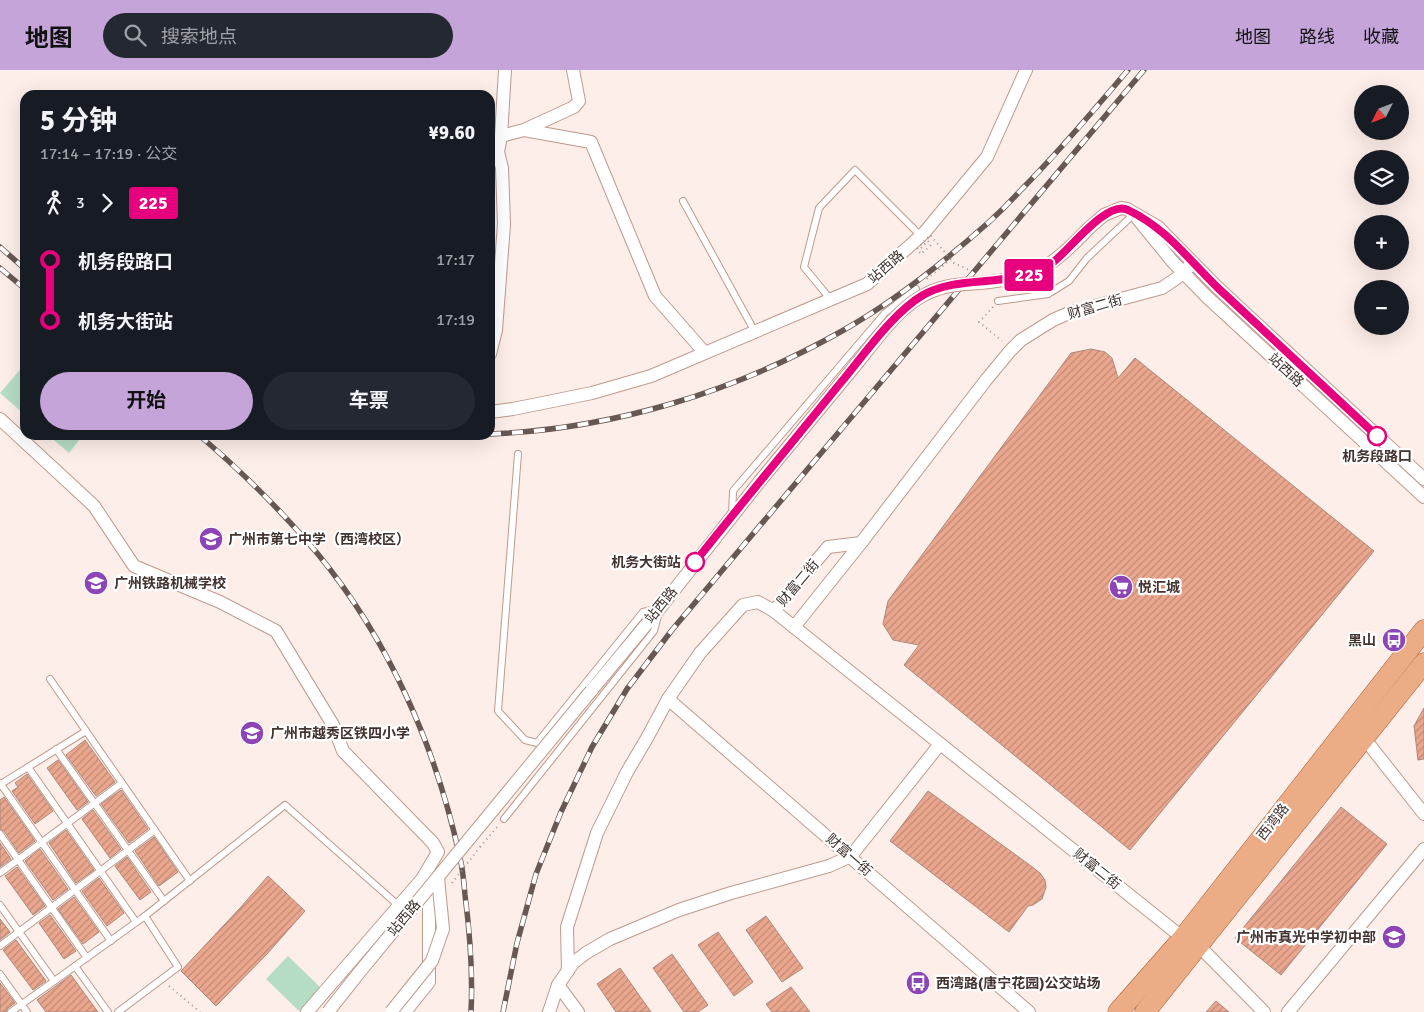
<!DOCTYPE html>
<html lang="zh">
<meta charset="utf-8">
<style>
:root{--surface:#171b24;--page:#242831;--text:#f1f3f6;--muted:#9ea1a6;--accent:#c4a4d9}
body{margin:0;font-family:Signika,"Noto Sans SC",sans-serif;background:var(--page);color:var(--text);height:100vh;display:flex;flex-direction:column;font-size:19px;white-space:nowrap}
*{box-sizing:border-box;margin:0}
p{font-size:16px;color:var(--muted)}
.icon{flex:none;width:28px;height:28px;fill:none;stroke:currentColor;stroke-width:2;stroke-linecap:round;stroke-linejoin:round}
.map{position:relative;flex:1;overflow:hidden}
.panel{position:absolute;left:20px;top:20px;width:475px;height:350px;display:flex;flex-direction:column;background:var(--surface);border-radius:15px;box-shadow:0 5px 20px #0002}
.panel>*{flex:none}
.badge{padding:0 10px;border-radius:4px;font-size:18px;line-height:32px}
.needle{width:32px;rotate:228deg}
.fabs{position:absolute;left:1354px;top:15px;display:grid;gap:10px}
.fabs a{display:grid;place-items:center;width:55px;height:55px;border-radius:50%;background:var(--surface);box-shadow:0 5px 20px #0002;font-size:25px}
.map>.badge{position:absolute;translate:-50% -50%;box-shadow:0 0 0 2px #fff}
.legs{display:flex;align-items:center;gap:8px;height:55px;padding:0 20px;font-size:16px}
.legs p{margin-inline-start:auto}
.summary{display:flex;align-items:center;justify-content:space-between;height:85px;padding:0 20px}
h1{font-size:28px;font-weight:700;line-height:38px}
.button{display:flex;gap:10px;margin-top:auto;padding:10px 20px}
.button a{flex:1;height:58px;border-radius:30px;background:var(--accent);color:#111;font-size:20px;font-weight:700;line-height:58px;text-align:center}
.button a+a{background:var(--page);color:var(--text)}
ul{padding:0 20px;list-style:none}
li{display:flex;align-items:center;gap:18px;height:60px;font-size:19px}
li i{display:grid;place-items:center;width:8px;height:100%;margin:0 6px;background:currentColor}
li i::after{content:'';width:12px;height:12px;margin:-6px;border:4px solid;border-radius:50%;background:var(--surface)}
li p{margin-inline-start:auto}
li:first-child i{background:linear-gradient(#0000 50%,currentColor 0)}
li:last-child i{background:linear-gradient(currentColor 50%,#0000 0)}
header{display:flex;align-items:center;gap:30px;box-sizing:border-box;height:70px;padding:0 25px;background:var(--accent);color:#111}
header strong{font-size:24px}
nav{display:flex;gap:28px;margin-inline-start:auto;font-size:18px}
.search{width:350px;height:45px;background:var(--page);display:flex;align-items:center;gap:12px;box-sizing:border-box;padding:0 18px;border-radius:28px;color:var(--muted);font-size:19px}
.map>svg:first-child{display:block}
</style>
<header>
<strong>地图</strong>
<div class="search"><svg class="icon" aria-label="search" viewBox="0 0 24 24"><circle cx="10" cy="10" r="6"/><path d="M15 15l6 6"/></svg>搜索地点</div>
<nav><a>地图</a><a>路线</a><a>收藏</a></nav>
</header>
<div class="map">
<svg width="1424" height="942" viewBox="0 0 1424 942">
<defs>
<pattern id="building-hatch" width="6" height="6" patternUnits="userSpaceOnUse" patternTransform="scale(1.25)"><rect width="6" height="6" fill="#eba78e"/><path d="M-1 1l2-2M0 6l6-6M5 7l2-2" fill="none" stroke="#c08974"/></pattern>
</defs>
<rect width="100%" height="100%" fill="#feeee9"/>
<!-- pitch -->
<g fill="#b5ddc3">
<polygon points="25,294 25,345 0,323"/>
<polygon points="48,365 83,365 69,383"/>
<polygon points="288,886 321,918 299,941 266,909"/>
</g>
<!-- building -->
<g fill="url(#building-hatch)" stroke="#ac897c">
<polygon points="1091,279 1105,282 1112,288 1118,308 1135,288 1374,481 1130,780 904,595 919,575 893,570 883,554 888,531 1071,283"/>
<polygon points="1424,638 1424,689 1418,690 1414,656"/>
<polygon points="85,670 115,712 96,726 66,685"/>
<polygon points="58,690 88,732 77,740 47,698"/>
<polygon points="27,704 53,741 35,754 12,721 18,717 15,713"/>
<polygon points="121,720 148,759 129,773 101,734"/>
<polygon points="928,721 1031,796 1040,803 1045,810 1046,817 1042,829 1033,835 1028,836 1009,862 890,771"/>
<polygon points="4,727 35,771 19,783 4,761 0,759 0,730"/>
<polygon points="1341,737 1387,774 1281,905 1235,868"/>
<polygon points="93,740 121,779 110,788 82,749"/>
<polygon points="66,760 94,800 76,813 49,773"/>
<polygon points="154,767 178,802 159,816 135,781"/>
<polygon points="0,773 11,789 0,797"/>
<polygon points="40,779 68,819 53,830 25,791"/>
<polygon points="127,787 151,822 140,830 115,796"/>
<polygon points="17,797 45,836 33,845 5,806"/>
<polygon points="268,806 305,841 267,884 216,936 181,901 240,838"/>
<polygon points="99,808 124,843 107,856 82,821"/>
<polygon points="74,827 99,862 83,874 58,839"/>
<polygon points="50,845 76,881 64,889 39,853"/>
<polygon points="766,846 803,898 782,912 746,860"/>
<polygon points="0,849 10,862 0,870"/>
<polygon points="718,862 753,912 734,926 698,875"/>
<polygon points="16,870 46,911 33,920 3,880"/>
<polygon points="672,884 708,935 698,942 684,942 653,898"/>
<polygon points="620,898 651,942 616,942 597,914"/>
<polygon points="71,905 98,942 46,942 37,930"/>
<polygon points="0,913 15,933 8,938 6,942 0,942"/>
<polygon points="791,917 810,942 772,942 766,934"/>
<polygon points="1216,931 1229,942 1206,942"/>
</g>
<g fill="none" stroke-linecap="round" stroke-linejoin="round">
<!-- service casing -->
<g stroke="#be9a8d" stroke-width="8">
<g id="service">
<polyline points="683,131 755,262"/>
<polyline points="1017,196 1048,224"/>
<polyline points="831,230 804,197 819,138 855,100 921,166"/>
<polyline points="998,231 1048,224 1069,211 1087,188 1134,144"/>
<polyline points="518,384 498,641 525,670 537,673 643,542 656,539"/>
<polyline points="732,445 733,421 885,243 916,219"/>
<polyline points="50,609 190,811"/>
<polyline points="56,679 164,831"/>
<polyline points="28,697 136,852"/>
<polyline points="0,713 111,871"/>
<polyline points="1,714 86,661"/>
<polyline points="504,749 654,561 658,546"/>
<polyline points="0,764 87,888"/>
<polyline points="0,803 122,713"/>
<polyline points="0,835 54,911"/>
<polyline points="0,876 155,760"/>
<polyline points="75,896 108,942"/>
<polyline points="0,904 27,942"/>
<polyline points="11,942 145,846 285,735 399,836"/>
<polyline points="118,942 178,897 145,846"/>
</g>
</g>
<!-- minor casing -->
<g stroke="#be9a8d" stroke-width="14">
<g id="minor">
<polyline points="524,60 591,72 655,226 705,283"/>
<polyline points="501,66 524,60 574,37 579,31 573,0"/>
<polyline points="1137,148 1172,191 1207,227 1424,427"/>
<polyline points="1089,158 1104,145 1121,138 1127,139 1158,157 1217,217 1424,409"/>
<polyline points="490,284 496,260 504,154 502,98 498,82 501,66 505,0"/>
<polyline points="490,342 513,339 592,323 651,306 867,214 924,163 987,87 1026,0"/>
<polyline points="0,349 94,436 134,496 220,532 276,561 333,655 343,681 433,773 438,782 422,809 307,942"/>
<polyline points="774,541 828,477 861,473 986,310 1010,281 1021,270 1053,250 1069,243 1162,218 1177,208 1193,193"/>
<polyline points="794,557 861,473"/>
<polyline points="591,621 660,538 760,411"/>
<polyline points="668,629 1029,942"/>
<polyline points="1364,668 1424,744"/>
<polyline points="1199,876 1264,942"/>
<polyline points="568,901 567,857 597,763 627,702 647,668 668,629 700,583 743,535 758,532 774,541 1183,868"/>
<polyline points="558,915 578,942"/>
<polyline points="405,942 429,912 429,810"/>
<polyline points="549,942 558,915 573,893 586,883 610,869 679,840 731,823 829,796 851,786 940,674"/>
<polyline points="1288,942 1424,779"/>
</g>
</g>
<!-- primary casing -->
<g stroke="#a85e31" stroke-width="21">
<g id="primary">
<polyline points="1118,942 1183,868 1424,560"/>
<polyline points="1145,942 1424,593"/>
</g>
</g>
<!-- path -->
<g stroke="#a59590" stroke-width="2" stroke-dasharray="1 4" stroke-linecap="butt">
<polyline points="927,209 951,189"/>
<polyline points="993,237 979,252 1002,271"/>
<polyline points="480,777 499,755"/>
<polyline points="169,916 200,942"/>
</g>
<!-- service -->
<use href="#service" stroke="#fff" stroke-width="6"/>
<!-- minor -->
<use href="#minor" stroke="#fff" stroke-width="12"/>
<!-- primary -->
<use href="#primary" stroke="#ecac85" stroke-width="20"/>
<!-- rail casing -->
<g stroke="#685853" stroke-width="5.5">
<g id="rail">
<polyline points="0,177 25,199"/>
<polyline points="0,198 25,219"/>
<path d="M490,364C614,359 734,322 842,261C895,231 944,192 989,152C1000,142 1011,131 1021,120C1059,82 1093,41 1128,0"/>
<path d="M199,365C241,401 281,440 317,483C389,570 436,677 460,788C463,800 464,813 465,825C470,864 473,903 471,942"/>
<polyline points="461,365 472,365"/>
<polyline points="503,942 517,873 536,804 561,742 592,677 627,619 672,560 1144,0"/>
</g>
</g>
<!-- rail -->
<use href="#rail" stroke="#fff" stroke-width="4" stroke-dasharray="11" stroke-linecap="butt"/>
<!-- minor-bridge casing -->
<g stroke="#be9a8d" stroke-width="14" stroke-linecap="butt">
<g id="minor-bridge">
<path d="M760,411C791,373 823,335 854,297C874,273 898,237 926,224C943,215 962,214 981,213C1038,207 1050,198 1089,158"/>
<polyline points="328,942 358,904 591,621"/>
<polyline points="391,942 432,891 443,859 438,808"/>
</g>
</g>
<!-- path-bridge -->
<g stroke="#a59590" stroke-width="2" stroke-dasharray="1 4" stroke-linecap="butt">
<polyline points="921,178 928,171 931,175 921,184 917,179 930,165 954,193 971,201"/>
<polyline points="452,813 480,777"/>
</g>
<!-- minor-bridge -->
<use href="#minor-bridge" stroke="#fff" stroke-width="12"/>
</g>
<g fill="none" stroke-linecap="round" stroke-linejoin="round">
<!-- line-1 casing -->
<g stroke="#fff" stroke-width="11">
<path id="line-1" d="M695,492C742,433 790,375 838,316C862,288 891,244 923,225C962,203 1012,220 1052,193C1068,182 1107,129 1128,140C1166,158 1188,189 1218,218C1271,268 1324,316 1377,366"/>
</g>
<!-- line-1 -->
<use href="#line-1" stroke="#e6007e" stroke-width="8"/>
</g>
<!-- icons -->
<defs>
<g id="school-disc" transform="scale(1.25)"><circle r="9.5" fill="#8c44b6" stroke="#fff"/><path d="M0-5L7-2L0 1L-7-2ZM-4 1L0 2.5L4 1V4Q0 6-4 4Z" fill="#fff"/></g>
<g id="supermarket-disc" transform="scale(1.25)"><circle r="9.5" fill="#8c44b6" stroke="#fff"/><path d="M-6-5.5h2.5l.6 2H6L4.5 2H-2.5L-4.4-4H-6ZM-1.5 3.2a1.3 1.3 0 1 0 .1 0ZM3 3.2a1.3 1.3 0 1 0 .1 0Z" fill="#fff"/></g>
<g id="bus-disc" transform="scale(1.25)"><circle r="9.5" fill="#8c44b6" stroke="#fff"/><path d="M-5-6H5V4H4V6H2V4H-2V6H-4V4H-5ZM-3.5-4V0h7V-4ZM-3.5 1.2v1.5H-2V1.2ZM2 1.2v1.5H3.5V1.2Z" fill="#fff"/></g>
</defs>
<g fill-rule="evenodd">
<use href="#school-disc" x="211" y="469"/>
<use href="#school-disc" x="96" y="513"/>
<use href="#supermarket-disc" x="1121" y="517"/>
<use href="#bus-disc" x="1394" y="570"/>
<use href="#school-disc" x="252" y="663"/>
<use href="#school-disc" x="1394" y="867"/>
<use href="#bus-disc" x="918" y="913"/>
</g>
<!-- markers -->
<g fill="#fff" stroke="#e6007e" stroke-width="2.5">
<circle cx="1377" cy="366" r="9"/>
<circle cx="695" cy="492" r="9"/>
</g>
<g text-anchor="middle" dominant-baseline="central" stroke-width="4.5" stroke-linejoin="round" paint-order="stroke">
<!-- street labels -->
<g font-size="14" fill="#42332e" stroke="#fff">
<text transform="translate(886 197) rotate(-41)">站西路</text>
<text transform="translate(1095 237) rotate(-16)">财富二街</text>
<text transform="translate(1286 300) rotate(43)">站西路</text>
<text transform="translate(798 513) rotate(-50)">财富二街</text>
<text transform="translate(661 535) rotate(-51)">站西路</text>
<text transform="translate(1273 752) rotate(-52)">西湾路</text>
<text transform="translate(849 785) rotate(41)">财富一街</text>
<text transform="translate(1097 799) rotate(39)">财富二街</text>
<text transform="translate(404 848) rotate(-50)">站西路</text>
</g>
<!-- stop labels -->
<g font-size="14" font-weight="bold" fill="#42332e" stroke="#fff">
<text x="1377" y="386">机务段路口</text>
<text x="681" y="492" text-anchor="end">机务大街站</text>
</g>
<!-- poi labels -->
<g font-size="14" font-weight="bold" fill="#42332e" stroke="#fff" text-anchor="start">
<text x="228" y="469">广州市第七中学（西湾校区）</text>
<text x="114" y="513">广州铁路机械学校</text>
<text x="1138" y="517">悦汇城</text>
<text x="1376" y="570" text-anchor="end">黑山</text>
<text x="270" y="663">广州市越秀区铁四小学</text>
<text x="1376" y="867" text-anchor="end">广州市真光中学初中部</text>
<text x="936" y="913">西湾路(唐宁花园)公交站场</text>
</g>
</g>
</svg>
<div class="fabs">
<a><svg class="needle" viewBox="-14 -14 28 28"><path d="M0-13l5 13h-10z" fill="#e53935"/><path d="M0 13l5-13h-10z" fill="#9ea1a6"/></svg></a>
<a><svg class="icon" aria-label="layers" viewBox="0 0 24 24"><path d="M12 4l9 5-9 5-9-5zM3 14l9 5 9-5"/></svg></a>
<a>+</a>
<a>−</a>
</div>
<b class="badge" style="left:1029px;top:205px;background:#e6007e;color:#fff">225</b>
<section class="panel">
<div class="summary"><div><h1>5 分钟</h1><p>17:14 – 17:19 · 公交</p></div><b>¥9.60</b></div>
<div class="legs"><svg class="icon" aria-label="walk" viewBox="0 0 24 24"><circle cx="13" cy="4" r="2"/><path d="M13 8l-2 6 4 7M11 14l-3 7M7 12l3-4h3l4 4"/></svg>3<svg class="icon" aria-label="forward" viewBox="0 0 24 24"><path d="M9 5l7 7-7 7"/></svg><b class="badge" style="background:#e6007e;color:#fff">225</b></div>
<ul>
<li><i style="color:#e6007e"></i><b>机务段路口</b><p>17:17</p></li>
<li><i style="color:#e6007e"></i><b>机务大街站</b><p>17:19</p></li>
</ul>
<div class="button"><a>开始</a><a>车票</a></div>
</section>
</div>
